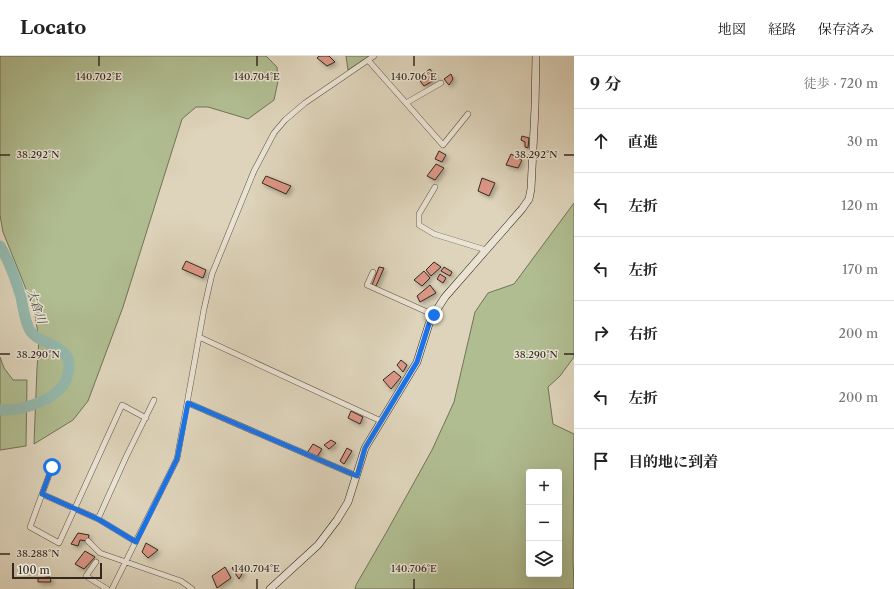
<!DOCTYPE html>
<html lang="ja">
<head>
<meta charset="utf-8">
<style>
  :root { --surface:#fff; --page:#f2f2f2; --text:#222; --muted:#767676; --line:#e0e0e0 }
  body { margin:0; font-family:"Libre Caslon Text","Noto Serif JP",serif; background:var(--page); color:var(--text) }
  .controls { position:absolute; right:12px; bottom:12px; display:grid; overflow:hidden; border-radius:4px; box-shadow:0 4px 16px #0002 }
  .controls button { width:36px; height:36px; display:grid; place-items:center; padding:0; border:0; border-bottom:1px solid var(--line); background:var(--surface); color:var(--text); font:20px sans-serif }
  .scale { position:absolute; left:12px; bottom:10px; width:90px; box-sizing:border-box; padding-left:4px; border:2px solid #33281f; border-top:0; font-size:11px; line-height:14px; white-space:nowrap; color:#33281f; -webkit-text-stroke:3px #eae3d3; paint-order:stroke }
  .stop { position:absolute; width:12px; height:12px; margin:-9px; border:3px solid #1a73e8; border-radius:50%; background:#fff }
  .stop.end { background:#1a73e8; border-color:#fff; box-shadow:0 1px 4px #0008 }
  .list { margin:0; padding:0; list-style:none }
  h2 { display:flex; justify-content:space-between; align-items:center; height:52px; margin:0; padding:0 16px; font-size:17px }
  h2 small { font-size:13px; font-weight:400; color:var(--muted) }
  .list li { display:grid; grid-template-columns:26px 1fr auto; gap:12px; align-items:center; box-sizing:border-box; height:64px; padding:0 16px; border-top:1px solid var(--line) }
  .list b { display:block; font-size:15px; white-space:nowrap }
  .list em { font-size:13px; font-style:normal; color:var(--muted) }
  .icon { flex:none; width:22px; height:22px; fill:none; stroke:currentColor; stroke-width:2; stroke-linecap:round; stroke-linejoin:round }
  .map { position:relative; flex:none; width:574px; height:533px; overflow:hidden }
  header { display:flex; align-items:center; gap:24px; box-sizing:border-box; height:56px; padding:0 20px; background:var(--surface); border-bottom:1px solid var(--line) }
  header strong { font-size:19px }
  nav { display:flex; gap:22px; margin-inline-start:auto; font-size:14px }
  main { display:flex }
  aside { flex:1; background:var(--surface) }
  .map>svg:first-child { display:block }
</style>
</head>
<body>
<header>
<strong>Locato</strong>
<nav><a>地図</a><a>経路</a><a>保存済み</a></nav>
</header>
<main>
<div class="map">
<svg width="574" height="533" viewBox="0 0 574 533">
  <defs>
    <filter id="shadow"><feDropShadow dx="2.5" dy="2.5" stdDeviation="2" flood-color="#0004"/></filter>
  </defs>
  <rect width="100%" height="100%" fill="#ded4bb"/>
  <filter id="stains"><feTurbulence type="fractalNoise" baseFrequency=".005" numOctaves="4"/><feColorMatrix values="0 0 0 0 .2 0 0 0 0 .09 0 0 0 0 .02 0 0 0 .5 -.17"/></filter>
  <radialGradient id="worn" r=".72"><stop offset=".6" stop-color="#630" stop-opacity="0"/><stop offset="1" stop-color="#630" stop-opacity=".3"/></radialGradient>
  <path fill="#b0bd91" stroke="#727258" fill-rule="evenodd" d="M0 0H266L277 11 278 25 274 44 248 63 208 51H196L182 63 123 251 88 345 73 364 34 388 37 312 39 284 34 253 3 176 0 159Z
    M346 0H369L348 14Z
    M574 147V301L560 320 548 331 553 368 574 378 573 503 574 533H355L356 529 386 477 432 394 454 346 475 256 488 237 514 228ZM529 416H559V518H529Z
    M0 301 4 312 13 324H27L26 390 0 394Z"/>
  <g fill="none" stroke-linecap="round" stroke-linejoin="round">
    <path stroke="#94b8ad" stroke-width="11" d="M0 190C9 205 16 224 21 241 23 251 25 268 31 276 40 288 61 287 68 303 70 307 69 313 68 318 63 343 23 355 0 354"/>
  </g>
  <path fill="#da9685" stroke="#33281f" filter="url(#shadow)" d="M319 0H329L335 6 327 10 317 2Z
    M430 13 436 23 424 30 418 22Z
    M451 18 453 23 449 29 444 23Z
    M522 80 529 82 528 92 525 91V86L521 84Z
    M439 95 446 99 442 106 435 103Z
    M511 98 522 104 518 112 506 109Z
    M436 108 444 112 435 124 427 120Z
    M266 120 291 130 286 138 262 127Z
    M482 122 495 127 489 140 478 135Z
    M186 205 206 214 203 222 182 213Z
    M434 206 441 211 431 220 426 214Z
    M379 211 384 212 376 230 372 229Z
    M444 211 452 216 450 220 441 215Z
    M424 215 430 222 422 230 414 224Z
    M440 218 446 222 443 227 437 223Z
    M430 229 436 237 420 246 417 240Z
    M401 304 407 309 403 316 397 309Z
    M394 315 401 321 391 333 383 324Z
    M351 355 363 361 360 368 348 362Z
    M331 384 336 387 329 393 324 389Z
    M313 388 322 393 317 401 307 397Z
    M347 392 352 395 344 408 340 405Z
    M78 477 89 479 88 485 80 484 78 490 71 488Z
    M146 487 158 494 148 502 142 496Z
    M85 495 95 501 84 513 75 508Z
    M236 508 243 516 239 523 232 512Z
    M225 511 231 522 217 532 212 520Z
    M50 521 51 526H38V522Z"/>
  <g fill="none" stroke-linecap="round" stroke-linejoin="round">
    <defs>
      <path id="street" d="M368 4 443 89 468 58
        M406 47 441 27
        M435 131 419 158V169L434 178 486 194
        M373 216 367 229 434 259
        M199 281 381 365
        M188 347 357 420
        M52 411 30 471 59 487 122 349 146 362
        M42 438 98 463 136 486
        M98 463 126 401 154 344
        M88 485 100 497 181 525 192 533
        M96 506 86 520 107 533
        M112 533 177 403 204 253 212 218 254 115 274 77 285 64 305 47 374 0"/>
      <path id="secondary" d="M270 533 318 489 337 464 348 446 365 392 417 306 429 268 432 261 445 241 522 153 529 143 531 133 535 52 536 0"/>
    </defs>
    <use href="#street" stroke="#5e5346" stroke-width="6"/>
    <use href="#secondary" stroke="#33281f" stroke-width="8"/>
    <use href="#street" stroke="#eae3d3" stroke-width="5"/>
    <use href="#secondary" stroke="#eae3d3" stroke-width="7"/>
  </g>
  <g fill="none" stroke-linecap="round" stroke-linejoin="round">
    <path stroke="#1a73e8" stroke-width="5" d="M52 411 42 438 98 463 136 486 177 403 188 347 357 420 365 392 417 306 429 268 434 259"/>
  </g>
  <path fill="none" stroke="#33281f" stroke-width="1.5" d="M99 0V10M257 0V10M414 0V10M0 99H10M564 99H574M0 298H10M564 298H574M0 498H10M257 523V533M414 523V533"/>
  <g text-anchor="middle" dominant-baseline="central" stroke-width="3" stroke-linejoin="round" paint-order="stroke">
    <g font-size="12" font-style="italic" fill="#4b4c42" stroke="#eae3d3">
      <text transform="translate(37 250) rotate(71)">大倉川</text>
    </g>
  </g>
  <g font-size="10" text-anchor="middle" fill="#33281f" stroke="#eae3d3" stroke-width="3" stroke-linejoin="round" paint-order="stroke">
    <text x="99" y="24">140.702°E</text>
    <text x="257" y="24">140.704°E</text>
    <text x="414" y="24">140.706°E</text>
    <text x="38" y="102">38.292°N</text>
    <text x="536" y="102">38.292°N</text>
    <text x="38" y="302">38.290°N</text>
    <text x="536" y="302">38.290°N</text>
    <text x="38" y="501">38.288°N</text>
    <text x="257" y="516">140.704°E</text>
    <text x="414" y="516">140.706°E</text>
  </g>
  <rect width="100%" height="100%" filter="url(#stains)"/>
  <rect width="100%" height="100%" fill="url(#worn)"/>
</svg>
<div class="controls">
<button>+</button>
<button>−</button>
<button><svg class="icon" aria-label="layers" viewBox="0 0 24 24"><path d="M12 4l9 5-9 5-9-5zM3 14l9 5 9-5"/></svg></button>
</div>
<div class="scale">100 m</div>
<div class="stop" style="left:52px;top:411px"></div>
<div class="stop end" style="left:434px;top:259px"></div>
</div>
<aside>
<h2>9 分<small>徒歩 · 720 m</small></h2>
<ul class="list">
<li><svg class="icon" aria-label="ahead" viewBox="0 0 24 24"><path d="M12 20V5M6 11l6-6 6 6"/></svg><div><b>直進</b></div><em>30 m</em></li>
<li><svg class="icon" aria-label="left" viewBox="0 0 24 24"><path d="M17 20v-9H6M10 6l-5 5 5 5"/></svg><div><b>左折</b></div><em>120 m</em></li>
<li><svg class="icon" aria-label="left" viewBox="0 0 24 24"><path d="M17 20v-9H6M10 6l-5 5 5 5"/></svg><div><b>左折</b></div><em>170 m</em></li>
<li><svg class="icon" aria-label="right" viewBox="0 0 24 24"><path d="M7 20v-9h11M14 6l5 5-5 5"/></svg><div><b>右折</b></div><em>200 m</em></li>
<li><svg class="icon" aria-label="left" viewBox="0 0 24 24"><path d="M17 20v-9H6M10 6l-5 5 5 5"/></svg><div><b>左折</b></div><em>200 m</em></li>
<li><svg class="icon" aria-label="arrive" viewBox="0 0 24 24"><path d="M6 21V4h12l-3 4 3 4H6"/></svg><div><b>目的地に到着</b></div></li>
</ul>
</aside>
</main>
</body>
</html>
